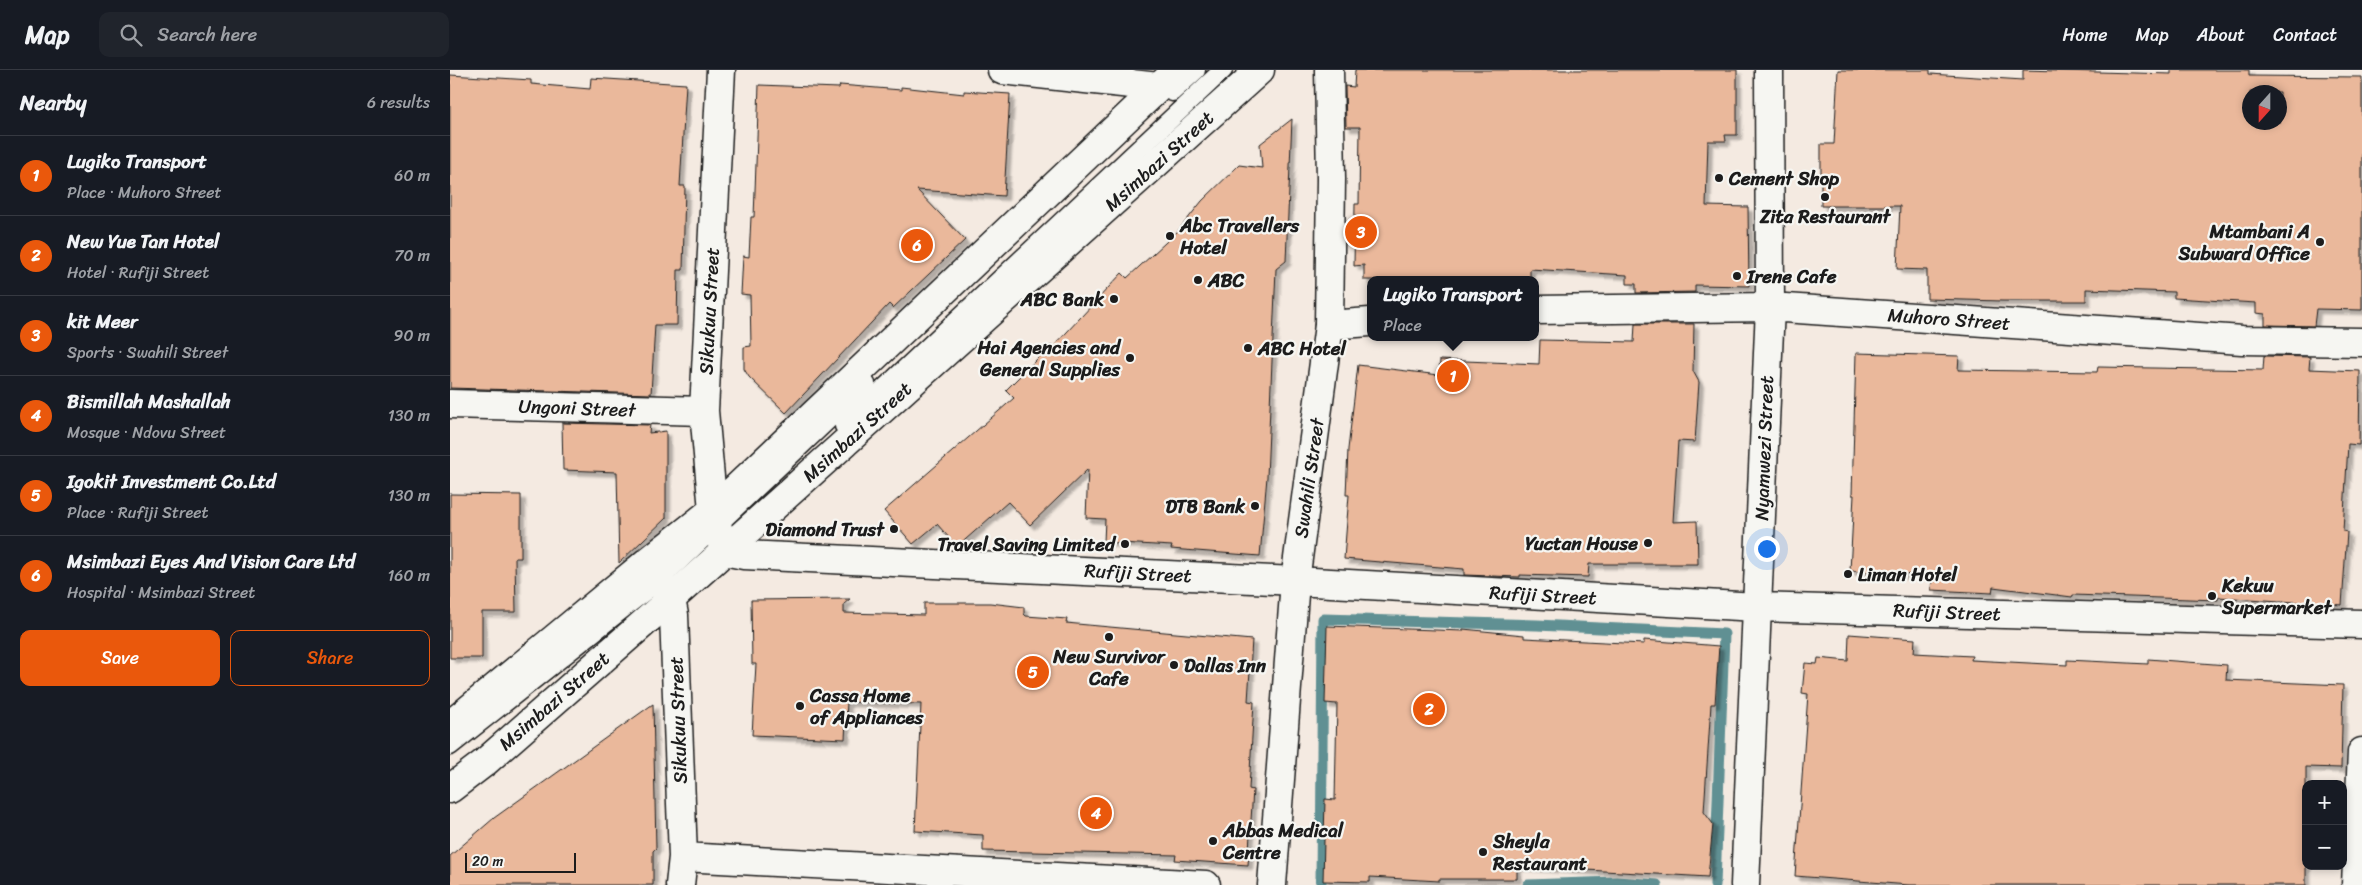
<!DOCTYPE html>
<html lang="en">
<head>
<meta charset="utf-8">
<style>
  :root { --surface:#171b24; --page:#20242c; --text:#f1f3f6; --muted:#9ea1a6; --line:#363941; --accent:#ea580c }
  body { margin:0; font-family:Sriracha,sans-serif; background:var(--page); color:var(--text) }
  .controls { position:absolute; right:15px; bottom:15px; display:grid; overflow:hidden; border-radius:10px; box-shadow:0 2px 8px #0003 }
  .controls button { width:45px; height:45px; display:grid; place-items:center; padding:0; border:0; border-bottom:1px solid var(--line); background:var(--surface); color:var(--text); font:25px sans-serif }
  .compass { position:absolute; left:1792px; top:15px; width:45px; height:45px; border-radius:50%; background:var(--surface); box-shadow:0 2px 8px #0003; rotate:201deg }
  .scale { position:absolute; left:15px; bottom:12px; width:111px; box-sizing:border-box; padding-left:5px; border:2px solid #1c1c1c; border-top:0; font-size:14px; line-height:18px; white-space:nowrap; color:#1c1c1c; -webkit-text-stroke:4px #f6f6f2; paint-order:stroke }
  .you { position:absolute; left:1316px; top:478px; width:18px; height:18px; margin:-12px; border:4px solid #fff; border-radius:50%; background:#1a73e8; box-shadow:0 0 0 8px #1a73e833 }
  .badge { display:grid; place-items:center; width:32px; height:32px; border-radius:50%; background:var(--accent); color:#fff; font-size:16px; font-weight:700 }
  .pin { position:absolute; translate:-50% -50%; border:2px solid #fff; box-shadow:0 1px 5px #0006 }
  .popup { position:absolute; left:917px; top:206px; width:172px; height:65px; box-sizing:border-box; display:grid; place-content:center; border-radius:10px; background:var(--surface); filter:drop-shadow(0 1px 4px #0005); font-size:16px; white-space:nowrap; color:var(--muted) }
  .popup b { font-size:19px; color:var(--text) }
  .popup::after { content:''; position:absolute; left:50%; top:100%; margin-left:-10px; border:10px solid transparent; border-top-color:var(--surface) }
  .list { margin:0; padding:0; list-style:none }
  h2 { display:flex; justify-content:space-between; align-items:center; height:65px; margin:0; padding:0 20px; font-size:21px }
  h2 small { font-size:16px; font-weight:400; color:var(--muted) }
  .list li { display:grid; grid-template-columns:32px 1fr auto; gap:15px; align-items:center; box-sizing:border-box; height:80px; padding:0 20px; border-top:1px solid var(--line) }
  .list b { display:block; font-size:19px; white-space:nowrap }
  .list p { margin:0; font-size:16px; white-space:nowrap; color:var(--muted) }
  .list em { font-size:16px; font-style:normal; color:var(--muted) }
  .actions { display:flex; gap:10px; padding:15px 20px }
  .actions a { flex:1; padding:11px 0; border:1px solid var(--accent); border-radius:10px; text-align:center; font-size:18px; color:var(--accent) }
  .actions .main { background:var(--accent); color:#fff }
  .icon { flex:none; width:28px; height:28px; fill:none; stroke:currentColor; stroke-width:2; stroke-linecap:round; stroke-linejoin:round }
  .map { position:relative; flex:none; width:1912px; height:815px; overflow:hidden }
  header { display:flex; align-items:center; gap:30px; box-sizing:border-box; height:70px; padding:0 25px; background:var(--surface); border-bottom:1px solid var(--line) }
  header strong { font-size:24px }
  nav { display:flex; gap:28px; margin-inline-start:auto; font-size:18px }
  .search { width:350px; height:45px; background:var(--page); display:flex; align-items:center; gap:12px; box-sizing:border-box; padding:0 18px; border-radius:10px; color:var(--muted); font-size:19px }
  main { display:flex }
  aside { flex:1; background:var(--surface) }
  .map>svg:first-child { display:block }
</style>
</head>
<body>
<header>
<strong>Map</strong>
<div class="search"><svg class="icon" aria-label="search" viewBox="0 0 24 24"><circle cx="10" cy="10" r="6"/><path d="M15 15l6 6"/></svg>Search here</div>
<nav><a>Home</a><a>Map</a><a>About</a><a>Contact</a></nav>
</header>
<main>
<aside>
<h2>Nearby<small>6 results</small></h2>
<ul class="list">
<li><span class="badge">1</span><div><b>Lugiko Transport</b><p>Place · Muhoro Street</p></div><em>60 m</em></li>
<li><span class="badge">2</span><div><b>New Yue Tan Hotel</b><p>Hotel · Rufiji Street</p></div><em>70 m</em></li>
<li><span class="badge">3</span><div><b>kit Meer</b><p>Sports · Swahili Street</p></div><em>90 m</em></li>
<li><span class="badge">4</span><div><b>Bismillah Mashallah</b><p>Mosque · Ndovu Street</p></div><em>130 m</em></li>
<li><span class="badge">5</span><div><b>Igokit Investment Co.Ltd</b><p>Place · Rufiji Street</p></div><em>130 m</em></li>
<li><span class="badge">6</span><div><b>Msimbazi Eyes And Vision Care Ltd</b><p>Hospital · Msimbazi Street</p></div><em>160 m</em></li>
</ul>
<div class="actions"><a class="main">Save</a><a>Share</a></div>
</aside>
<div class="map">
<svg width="1912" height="815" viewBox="0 0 1912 815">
  <defs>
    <filter id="shadow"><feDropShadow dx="4.5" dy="4.5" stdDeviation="1" flood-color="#0004"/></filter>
  </defs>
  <rect width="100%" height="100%" fill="#f4eae1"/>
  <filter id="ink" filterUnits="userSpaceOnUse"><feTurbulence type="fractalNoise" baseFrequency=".02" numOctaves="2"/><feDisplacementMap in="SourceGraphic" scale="10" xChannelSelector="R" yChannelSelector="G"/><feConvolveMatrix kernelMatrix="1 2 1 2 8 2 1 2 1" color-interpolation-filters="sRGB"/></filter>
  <g filter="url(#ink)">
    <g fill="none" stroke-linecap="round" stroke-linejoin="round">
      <path stroke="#609093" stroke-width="11" d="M871 815 873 549 1087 555 1274 564 1265 815
        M1078 815 1166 812 1207 815"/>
    </g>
    <path fill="#eab89b" stroke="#1c1c1c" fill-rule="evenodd" filter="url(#shadow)" d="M905 0H1287V65H1275L1276 71H1258L1256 136 1298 137 1299 216 1245 215V222L1186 223V214H1177V205L1080 199V210H914V195L904 196 905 134H909L910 57H896L895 16 904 17Z
      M1388 0H1480V4L1573 10V0L1721 4V0H1799V6L1912 7V240L1866 239 1864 256 1815 255V244L1806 243V233L1724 228V222L1636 219V231H1552L1477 229V200L1447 199 1450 136H1371V74H1384ZM1800 22H1830V52H1800Z
      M0 5 81 10V14L140 19 141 8 236 14 230 116H235L233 200H228L227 255H205L201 324 0 318Z
      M309 15 389 18 390 15 451 20V17L514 24V21L560 24 554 126 467 120 515 170 443 238 439 234 336 343 299 307 294 299V277L301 276 300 225 291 224 293 186 299 187 301 147H304Z
      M842 49 836 191 826 199 817 407 810 486 721 479 722 476 654 472 655 449 636 448 638 399 580 455 558 432 507 477 487 454 463 474 434 441 564 328 556 320 601 275 603 277 672 203 677 208 728 161 752 131 789 95 812 98 810 74Z
      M1185 254H1244L1243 301 1249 312 1245 372 1228 371 1223 452 1247 451 1248 494H1139L1138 507 1070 505V507L1014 505V499L894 489 899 425H896L898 379 908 295 989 305 990 290 1089 294 1090 270 1184 272Z
      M1406 283 1509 286 1508 300 1647 302 1648 297 1813 300 1814 286 1860 287 1859 299 1910 301 1909 375 1898 374 1893 461 1897 462 1892 535 1768 527V530L1623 525 1622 527 1543 517 1542 523 1481 520 1482 506 1400 501 1404 425H1402Z
      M112 353 200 355 199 363 216 361V448L169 493 167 402 113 400Z
      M0 424 71 425V488H65L66 542H32V588H0Z
      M400 529 394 534V543L474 545V533H540L574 537V544L576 546 617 549 616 553 802 570 798 631 804 632 799 719 803 720 798 795 725 790 726 785 533 781V765L465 761 471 634 397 632 395 669 302 665 306 594H302L301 530Z
      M877 556 1013 561V559L1074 565V568L1194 574V570L1269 576 1265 634H1261L1254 742 1263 754 1258 807 1067 796V809H989V811L920 807V812L873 811 875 729 885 730 887 634 875 633Z
      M1399 564 1465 569 1464 583 1522 586 1521 590 1617 595V590L1698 594V589L1777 595 1776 610 1893 615 1891 698 1856 697V815H1459L1345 806 1358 624 1352 623 1355 593 1367 594 1368 588 1398 591Z
      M203 634 206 778 203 781V815H0V786L44 748Z"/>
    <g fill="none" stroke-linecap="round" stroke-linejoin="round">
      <defs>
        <path id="service" d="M722 22 746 0
          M394 356 773 0
          M0 676 208 511 416 314"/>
        <path id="minor" d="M271 0 254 341 263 440 274 481 294 485 845 511 1307 537 1912 554
          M552 0 709 17
          M1086 240 1320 237 1792 270 1912 272
          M879 255 920 252
          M0 334 254 341
          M196 493 221 529 224 545 233 787 230 815
          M233 787 756 815
          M1295 815 1320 237 1319 0
          M1906 815 1912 682"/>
        <path id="tertiary" d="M0 655 196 493 263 440 727 0
          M0 719 34 693 221 529 810 0
          M822 815 845 511 879 255 881 109 879 0"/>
      </defs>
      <use href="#service" stroke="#1c1c1c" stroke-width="21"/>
      <use href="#minor" stroke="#1c1c1c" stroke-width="31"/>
      <use href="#tertiary" stroke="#1c1c1c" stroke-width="31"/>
      <use href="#service" stroke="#f6f6f2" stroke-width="18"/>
      <use href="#minor" stroke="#f6f6f2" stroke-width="28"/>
      <use href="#tertiary" stroke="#f6f6f2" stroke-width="28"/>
    </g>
  </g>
  <g fill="#1c1c1c" stroke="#f6f6f2" stroke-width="2">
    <circle cx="1269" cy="108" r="5"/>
    <circle cx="1375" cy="127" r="5"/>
    <circle cx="720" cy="166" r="5"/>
    <circle cx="1870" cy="172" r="5"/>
    <circle cx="1287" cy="206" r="5"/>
    <circle cx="748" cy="210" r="5"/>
    <circle cx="664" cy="229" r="5"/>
    <circle cx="798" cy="278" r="5"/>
    <circle cx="680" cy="288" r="5"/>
    <circle cx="805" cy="436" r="5"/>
    <circle cx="444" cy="459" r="5"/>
    <circle cx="1198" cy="473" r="5"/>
    <circle cx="675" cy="474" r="5"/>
    <circle cx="1398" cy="504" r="5"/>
    <circle cx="1762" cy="526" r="5"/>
    <circle cx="659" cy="567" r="5"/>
    <circle cx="724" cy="595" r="5"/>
    <circle cx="350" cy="636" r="5"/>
    <circle cx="763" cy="771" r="5"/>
    <circle cx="1033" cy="782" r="5"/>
  </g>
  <g text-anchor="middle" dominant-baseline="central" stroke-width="4.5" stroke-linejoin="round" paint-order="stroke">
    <g font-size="19" fill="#1c1c1c" stroke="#f6f6f2">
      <text transform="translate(709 91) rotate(-42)">Msimbazi Street</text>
      <text transform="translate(259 241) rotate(-87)">Sikukuu Street</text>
      <text transform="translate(1499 249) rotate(4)">Muhoro Street</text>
      <text transform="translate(127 338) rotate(2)">Ungoni Street</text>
      <text transform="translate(407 362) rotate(-42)">Msimbazi Street</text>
      <text transform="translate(1314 378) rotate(-88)">Nyamwezi Street</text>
      <text transform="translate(859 408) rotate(-82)">Swahili Street</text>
      <text transform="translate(688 503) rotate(3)">Rufiji Street</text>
      <text transform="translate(1093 525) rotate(3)">Rufiji Street</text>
      <text transform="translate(1497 542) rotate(2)">Rufiji Street</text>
      <text transform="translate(104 631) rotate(-41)">Msimbazi Street</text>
      <text transform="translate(228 650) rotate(-92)">Sikukuu Street</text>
    </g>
    <g font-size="19" font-weight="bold" fill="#1c1c1c" stroke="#f6f6f2" text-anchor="start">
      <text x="1279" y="108">Cement Shop</text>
      <text x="1375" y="146" text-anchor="middle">Zita Restaurant</text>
      <text x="730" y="155">Abc Travellers<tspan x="730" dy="22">Hotel</tspan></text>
      <text x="1860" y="161" text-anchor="end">Mtambani A<tspan x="1860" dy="22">Subward Office</tspan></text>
      <text x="1297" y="206">Irene Cafe</text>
      <text x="758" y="210">ABC</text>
      <text x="654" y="229" text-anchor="end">ABC Bank</text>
      <text x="670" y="277" text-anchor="end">Hai Agencies and<tspan x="670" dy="22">General Supplies</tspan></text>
      <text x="808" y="278">ABC Hotel</text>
      <text x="795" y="436" text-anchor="end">DTB Bank</text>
      <text x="434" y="459" text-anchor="end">Diamond Trust</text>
      <text x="1188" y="473" text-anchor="end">Yuctan House</text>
      <text x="665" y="474" text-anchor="end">Travel Saving Limited</text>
      <text x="1408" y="504">Liman Hotel</text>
      <text x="1772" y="515">Kekuu<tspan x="1772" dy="22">Supermarket</tspan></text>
      <text x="659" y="586" text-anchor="middle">New Survivor<tspan x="659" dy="22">Cafe</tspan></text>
      <text x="734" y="595">Dallas Inn</text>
      <text x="360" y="625">Cassa Home<tspan x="360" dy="22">of Appliances</tspan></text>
      <text x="773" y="760">Abbas Medical<tspan x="773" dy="22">Centre</tspan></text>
      <text x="1043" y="771">Sheyla<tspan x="1043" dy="22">Restaurant</tspan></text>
    </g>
  </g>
</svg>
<div class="controls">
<button>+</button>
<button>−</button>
</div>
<svg class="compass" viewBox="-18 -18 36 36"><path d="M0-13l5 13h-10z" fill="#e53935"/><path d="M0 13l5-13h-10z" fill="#9ea1a6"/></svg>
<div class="scale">20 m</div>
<div class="you"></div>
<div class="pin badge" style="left:1003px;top:306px">1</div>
<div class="popup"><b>Lugiko Transport</b>Place</div>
<div class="pin badge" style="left:979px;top:639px">2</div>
<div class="pin badge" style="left:911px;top:162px">3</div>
<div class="pin badge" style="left:646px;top:743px">4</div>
<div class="pin badge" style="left:583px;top:602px">5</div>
<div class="pin badge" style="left:467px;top:175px">6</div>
</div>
</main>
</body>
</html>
